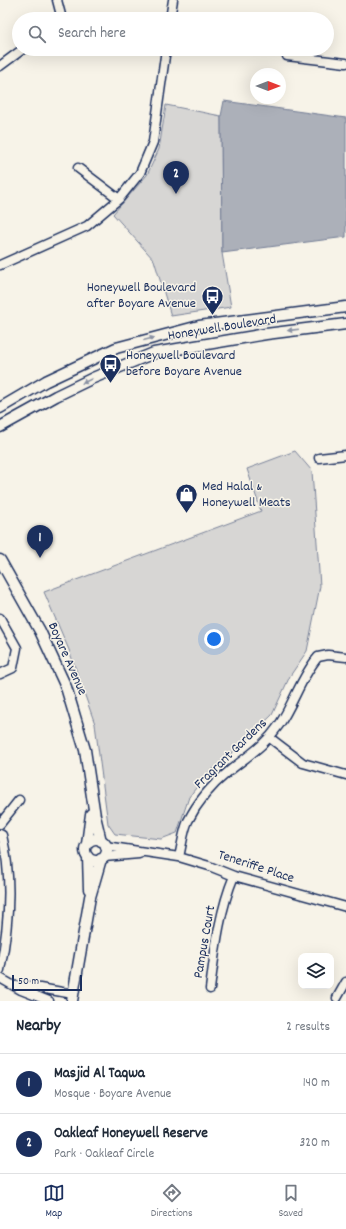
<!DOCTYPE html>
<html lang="en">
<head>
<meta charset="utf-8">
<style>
  :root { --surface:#fff; --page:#f6f6f7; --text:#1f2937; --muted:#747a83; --line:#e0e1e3; --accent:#1b2f5e }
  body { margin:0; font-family:Dekko,sans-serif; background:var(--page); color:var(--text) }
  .controls { position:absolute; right:12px; bottom:12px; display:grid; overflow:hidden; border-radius:8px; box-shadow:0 4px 16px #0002 }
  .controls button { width:36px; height:36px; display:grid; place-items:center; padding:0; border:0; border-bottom:1px solid var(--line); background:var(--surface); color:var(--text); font:20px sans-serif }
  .compass { position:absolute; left:250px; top:68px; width:36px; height:36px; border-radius:50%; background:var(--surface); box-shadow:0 4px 16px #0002; rotate:90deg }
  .scale { position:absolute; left:12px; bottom:10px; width:70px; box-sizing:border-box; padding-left:4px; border:2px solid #1b2f5e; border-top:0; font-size:11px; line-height:14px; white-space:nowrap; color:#1b2f5e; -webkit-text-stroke:3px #f7f3e8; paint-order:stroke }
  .you { position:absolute; left:214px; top:639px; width:14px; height:14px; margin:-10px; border:3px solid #fff; border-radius:50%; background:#1a73e8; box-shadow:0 0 0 6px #1a73e833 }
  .badge { display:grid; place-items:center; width:26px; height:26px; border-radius:50%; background:var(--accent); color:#fff; font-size:13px; font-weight:700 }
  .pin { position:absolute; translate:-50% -33px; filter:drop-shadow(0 1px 2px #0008) }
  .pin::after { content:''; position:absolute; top:21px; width:14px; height:12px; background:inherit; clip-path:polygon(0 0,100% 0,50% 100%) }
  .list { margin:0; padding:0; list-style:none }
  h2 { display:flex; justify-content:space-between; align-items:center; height:52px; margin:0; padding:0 16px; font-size:17px }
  h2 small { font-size:13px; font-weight:400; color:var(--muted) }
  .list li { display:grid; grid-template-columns:26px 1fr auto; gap:12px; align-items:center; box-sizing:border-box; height:60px; padding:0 16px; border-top:1px solid var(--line) }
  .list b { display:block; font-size:15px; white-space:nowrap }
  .list p { margin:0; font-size:13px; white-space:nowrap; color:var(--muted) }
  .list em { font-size:13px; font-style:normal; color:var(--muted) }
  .icon { flex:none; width:22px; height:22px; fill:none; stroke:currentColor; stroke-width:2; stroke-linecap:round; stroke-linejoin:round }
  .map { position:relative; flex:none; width:346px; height:1001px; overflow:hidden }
  .search { position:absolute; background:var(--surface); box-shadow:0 4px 16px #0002; left:12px; right:12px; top:12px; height:44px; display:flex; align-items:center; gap:10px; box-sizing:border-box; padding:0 14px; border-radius:22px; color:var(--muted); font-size:15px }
  .sheet { height:172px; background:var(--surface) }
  nav { display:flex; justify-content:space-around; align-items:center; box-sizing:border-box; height:56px; border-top:1px solid var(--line); background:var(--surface); font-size:11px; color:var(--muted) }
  nav a { display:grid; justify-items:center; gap:2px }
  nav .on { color:var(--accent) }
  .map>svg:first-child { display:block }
</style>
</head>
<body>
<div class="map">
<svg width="346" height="1001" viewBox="0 0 346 1001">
  <rect width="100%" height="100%" fill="#f7f3e8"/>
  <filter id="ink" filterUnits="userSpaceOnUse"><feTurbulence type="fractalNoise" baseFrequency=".025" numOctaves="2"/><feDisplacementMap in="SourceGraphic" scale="8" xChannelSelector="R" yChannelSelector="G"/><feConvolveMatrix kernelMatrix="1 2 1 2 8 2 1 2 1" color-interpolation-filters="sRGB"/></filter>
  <g filter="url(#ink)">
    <path fill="#d7d6d4" stroke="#798299" d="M166 105 221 116 222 253 231 307 171 316 154 260 113 214 147 175 159 149Z
      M295 451 312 471 320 586 307 651 290 676 272 715 240 746 206 775 189 797 177 833 161 839 115 834 108 824 95 724 69 650 44 592 261 511 247 469Z"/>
    <path fill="#acb0b9" stroke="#727c95" d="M224 101 346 118V237L222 253 221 116Z"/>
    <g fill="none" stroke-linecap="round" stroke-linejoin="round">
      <defs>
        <path id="minor" d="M57 0 62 19
          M170 19 173 0
          M287 56 346 63
          M0 66 23 49
          M78 168 119 199
          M0 265 87 226 119 199 140 173 153 142 166 49
          M319 458 346 455
          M0 618 17 648 13 668 0 674
          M270 738 303 763 346 775
          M0 824 19 800
          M0 834 2 835C13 880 9 926 0 970
          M105 846 179 857 209 866 234 876 346 907
          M104 857 139 854
          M179 857C182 845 183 832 188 821 197 803 212 785 228 772 247 756 264 747 279 725 294 703 301 677 318 657L328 655 346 657
          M0 978 21 990 49 1001
          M15 986 23 985 73 994
          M210 989C215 951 219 912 234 876
          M337 998 346 982"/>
        <path id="tertiary" d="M0 408 46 381 116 348 199 326 346 307
          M0 427 56 396 93 378 154 353 266 334 346 324
          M0 560 40 631 66 687 85 750 95 816 101 841
          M85 850a11 11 0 1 1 22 0a11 11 0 1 1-22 0Z
          M87 844 91 814
          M88 857 89 889
          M72 1001 90 897 101 859"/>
      </defs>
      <use href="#minor" stroke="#1b2f5e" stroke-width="11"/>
      <use href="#tertiary" stroke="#1b2f5e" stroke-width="13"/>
      <use href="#minor" stroke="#f7f3e8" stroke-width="8"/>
      <use href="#tertiary" stroke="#f7f3e8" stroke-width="10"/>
    </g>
    <defs><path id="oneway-solid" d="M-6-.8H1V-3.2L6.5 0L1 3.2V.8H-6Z"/></defs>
    <g fill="#8991a3">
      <use href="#oneway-solid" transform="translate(293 330) rotate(173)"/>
      <use href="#oneway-solid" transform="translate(149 339) rotate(-15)"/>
      <use href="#oneway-solid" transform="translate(87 381) rotate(154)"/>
    </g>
  </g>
  <defs>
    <symbol id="bus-pin" viewBox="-11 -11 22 30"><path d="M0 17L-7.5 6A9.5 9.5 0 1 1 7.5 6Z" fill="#1b2f5e" stroke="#f7f3e8"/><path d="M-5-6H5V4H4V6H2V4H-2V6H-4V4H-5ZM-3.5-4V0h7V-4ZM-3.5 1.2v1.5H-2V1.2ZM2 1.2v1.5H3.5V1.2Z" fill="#fff"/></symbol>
    <symbol id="shop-pin" viewBox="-11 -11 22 30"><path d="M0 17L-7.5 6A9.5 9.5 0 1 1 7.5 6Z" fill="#1b2f5e" stroke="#f7f3e8"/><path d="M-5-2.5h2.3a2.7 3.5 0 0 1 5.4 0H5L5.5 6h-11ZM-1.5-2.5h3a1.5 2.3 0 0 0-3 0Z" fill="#fff"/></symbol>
  </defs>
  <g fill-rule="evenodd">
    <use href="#bus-pin" x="200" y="284" width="25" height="34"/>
    <use href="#bus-pin" x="98" y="352" width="25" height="34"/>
    <use href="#shop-pin" x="174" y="482" width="25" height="34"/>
  </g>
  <g text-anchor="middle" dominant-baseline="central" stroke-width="3" stroke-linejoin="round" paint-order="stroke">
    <g font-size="14" fill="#1b2f5e" stroke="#f7f3e8" text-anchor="start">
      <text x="196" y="288" text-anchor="end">Honeywell Boulevard<tspan x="196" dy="16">after Boyare Avenue</tspan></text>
      <text x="126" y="356">Honeywell Boulevard<tspan x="126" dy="16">before Boyare Avenue</tspan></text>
      <text x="202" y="487">Med Halal &amp;<tspan x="202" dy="16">Honeywell Meats</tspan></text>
    </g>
    <g font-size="14" fill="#1b2f5e" stroke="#f7f3e8">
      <text transform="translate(222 328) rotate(-9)">Honeywell Boulevard</text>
      <text transform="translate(67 659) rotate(66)">Boyare Avenue</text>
      <text transform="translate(231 754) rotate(-44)">Fragrant Gardens</text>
      <text transform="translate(256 867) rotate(18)">Teneriffe Place</text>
      <text transform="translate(205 942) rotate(-80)">Pampus Court</text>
    </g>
  </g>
</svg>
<div class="controls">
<button><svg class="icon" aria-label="layers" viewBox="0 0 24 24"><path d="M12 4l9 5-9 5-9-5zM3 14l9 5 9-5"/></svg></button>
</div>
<svg class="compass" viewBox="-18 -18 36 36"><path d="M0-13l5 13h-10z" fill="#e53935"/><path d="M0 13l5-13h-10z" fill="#747a83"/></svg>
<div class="scale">50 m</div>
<div class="you"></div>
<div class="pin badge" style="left:40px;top:558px">1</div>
<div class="pin badge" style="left:176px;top:194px">2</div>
<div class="search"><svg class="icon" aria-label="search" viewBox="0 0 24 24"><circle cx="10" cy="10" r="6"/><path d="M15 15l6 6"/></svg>Search here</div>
</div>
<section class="sheet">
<h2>Nearby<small>2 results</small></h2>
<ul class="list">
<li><span class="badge">1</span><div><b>Masjid Al Taqwa</b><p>Mosque · Boyare Avenue</p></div><em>140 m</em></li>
<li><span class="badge">2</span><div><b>Oakleaf Honeywell Reserve</b><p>Park · Oakleaf Circle</p></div><em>320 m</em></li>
</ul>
</section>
<nav>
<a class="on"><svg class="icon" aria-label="map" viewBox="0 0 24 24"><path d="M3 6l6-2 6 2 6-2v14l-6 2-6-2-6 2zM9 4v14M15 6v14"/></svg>Map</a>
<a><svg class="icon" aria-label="directions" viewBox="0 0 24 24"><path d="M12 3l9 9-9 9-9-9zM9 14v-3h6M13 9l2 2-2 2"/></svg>Directions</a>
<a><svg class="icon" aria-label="saved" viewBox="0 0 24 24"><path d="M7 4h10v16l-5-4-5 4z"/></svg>Saved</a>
</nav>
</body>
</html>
